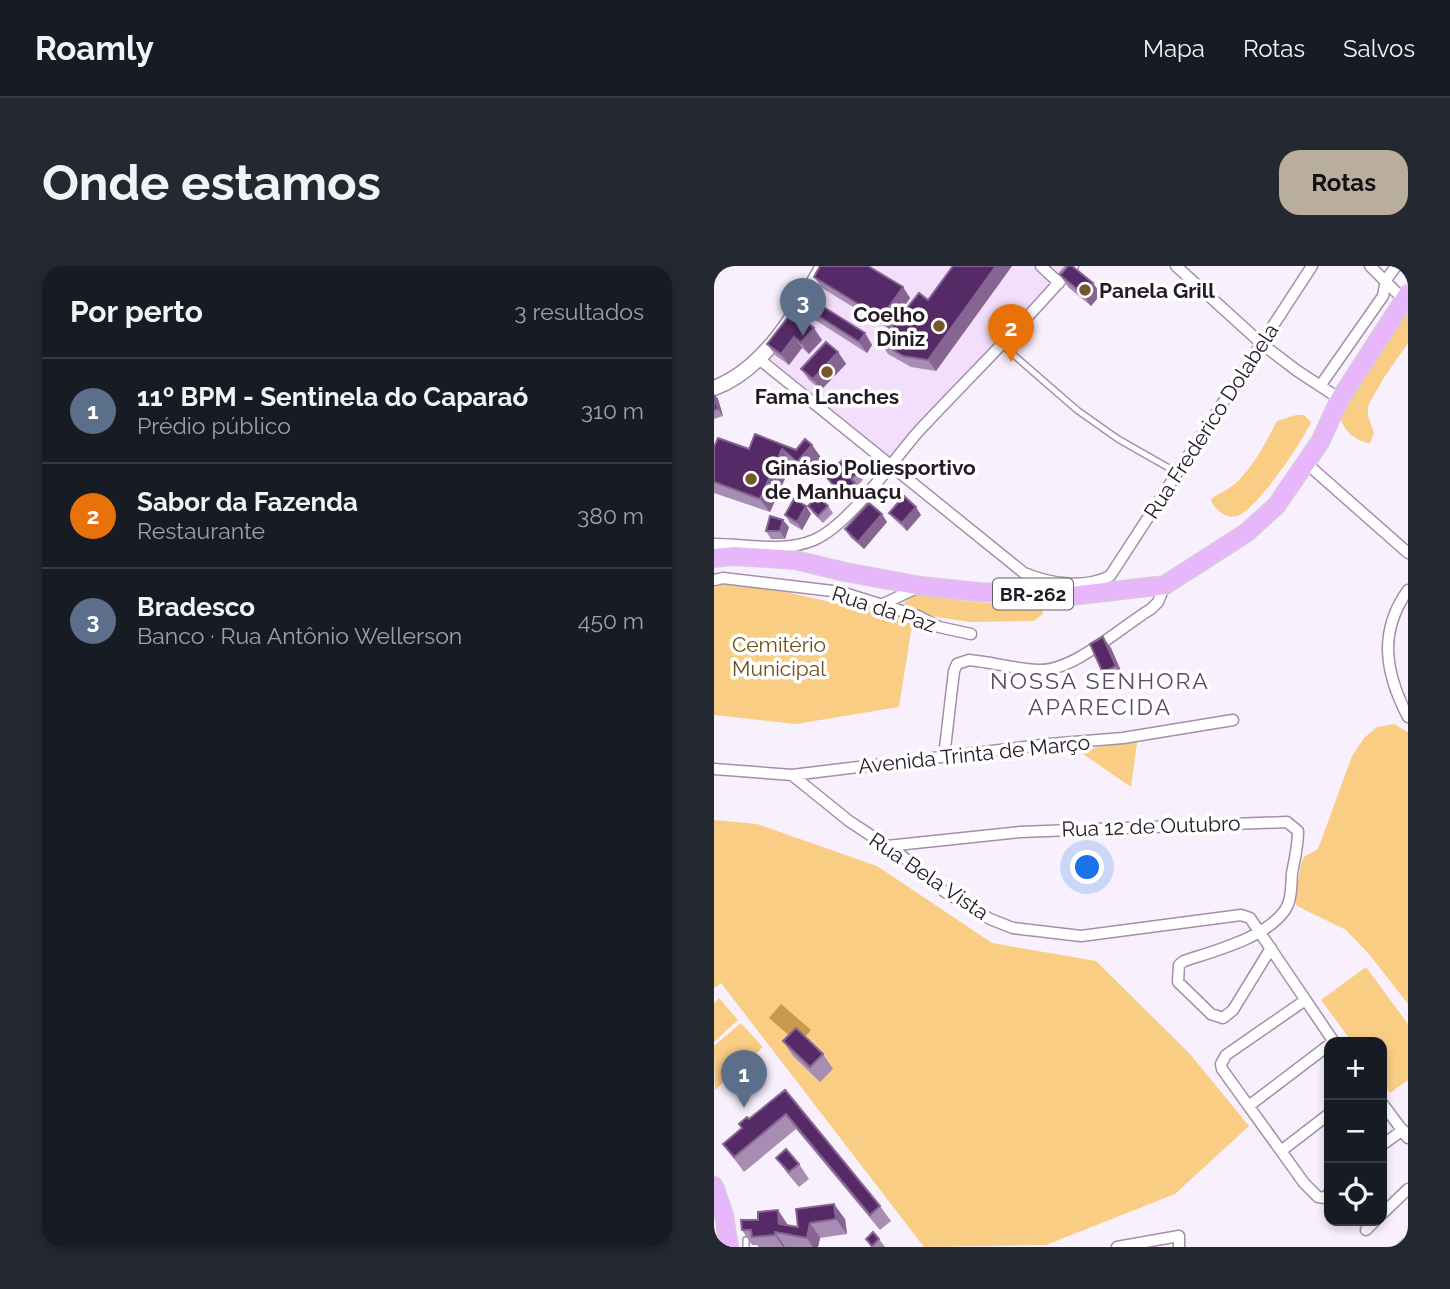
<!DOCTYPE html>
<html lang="pt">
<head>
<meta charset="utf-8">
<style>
  :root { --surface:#171b24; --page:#242831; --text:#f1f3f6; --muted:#9ea1a6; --line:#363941; --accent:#b9ad9b }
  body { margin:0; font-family:Raleway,sans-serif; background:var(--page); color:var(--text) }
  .controls { position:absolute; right:21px; bottom:21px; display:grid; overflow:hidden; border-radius:14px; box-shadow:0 4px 10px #0003 }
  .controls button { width:63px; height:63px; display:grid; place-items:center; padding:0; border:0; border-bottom:2px solid var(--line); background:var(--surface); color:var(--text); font:35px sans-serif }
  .you { position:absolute; left:374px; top:602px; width:24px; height:24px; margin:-18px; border:5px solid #fff; border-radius:50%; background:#1a73e8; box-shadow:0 0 0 10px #1a73e833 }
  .badge { display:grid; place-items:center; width:46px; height:46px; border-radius:50%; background:var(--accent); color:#fff; font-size:23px; font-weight:700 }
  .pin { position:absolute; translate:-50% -58px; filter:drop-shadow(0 2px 4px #0008) }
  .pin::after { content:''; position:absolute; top:37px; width:24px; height:21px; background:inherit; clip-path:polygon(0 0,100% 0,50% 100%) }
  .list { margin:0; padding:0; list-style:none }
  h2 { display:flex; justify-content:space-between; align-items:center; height:91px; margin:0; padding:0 28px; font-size:30px }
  h2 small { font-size:23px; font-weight:400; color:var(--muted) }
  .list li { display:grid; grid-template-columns:46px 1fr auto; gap:21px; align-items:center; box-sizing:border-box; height:105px; padding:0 28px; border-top:2px solid var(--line) }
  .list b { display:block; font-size:26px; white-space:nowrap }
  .list p { margin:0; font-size:23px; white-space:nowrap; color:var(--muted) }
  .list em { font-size:23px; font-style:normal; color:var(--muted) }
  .icon { flex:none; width:38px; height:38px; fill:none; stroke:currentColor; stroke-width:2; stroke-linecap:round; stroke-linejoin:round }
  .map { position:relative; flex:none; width:694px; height:981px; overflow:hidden; border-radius:21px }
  header { display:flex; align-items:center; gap:42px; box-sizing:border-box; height:98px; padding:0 35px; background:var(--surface); border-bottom:2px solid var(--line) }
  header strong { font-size:33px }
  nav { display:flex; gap:38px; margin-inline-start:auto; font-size:24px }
  .intro { display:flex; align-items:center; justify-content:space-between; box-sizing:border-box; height:168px; padding:0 42px }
  h1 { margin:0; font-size:49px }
  .button { padding:18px 32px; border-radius:21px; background:var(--accent); color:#111; font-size:24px; font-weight:700 }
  main { display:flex; gap:42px; padding:0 42px }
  aside { flex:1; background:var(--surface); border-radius:21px; box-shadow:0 4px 10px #0003 }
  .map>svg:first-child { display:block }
</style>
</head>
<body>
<header>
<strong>Roamly</strong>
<nav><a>Mapa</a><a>Rotas</a><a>Salvos</a></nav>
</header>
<div class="intro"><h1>Onde estamos</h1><a class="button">Rotas</a></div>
<main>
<aside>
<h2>Por perto<small>3 resultados</small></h2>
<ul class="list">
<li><span class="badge" style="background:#5c6f8a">1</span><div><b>11º BPM - Sentinela do Caparaó</b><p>Prédio público</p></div><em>310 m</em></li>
<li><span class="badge" style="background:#e8710a">2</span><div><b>Sabor da Fazenda</b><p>Restaurante</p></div><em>380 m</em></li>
<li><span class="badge" style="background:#5c6f8a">3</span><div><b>Bradesco</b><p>Banco · Rua Antônio Wellerson</p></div><em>450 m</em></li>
</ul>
</aside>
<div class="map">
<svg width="694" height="981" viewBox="0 0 694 981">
  <rect width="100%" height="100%" fill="#f9f0fd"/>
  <path fill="#f3defc" d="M109 0H359L175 200 45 93Z"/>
  <path fill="#facd84" d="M688 46H694V77L669 113 654 140V150L660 167 656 177C642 176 627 163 626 148Z
    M582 149H590L597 156C589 175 542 245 523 250 512 253 502 244 497 235L498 232C506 227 515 223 522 217 540 200 552 176 563 155Z
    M14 317 43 320 140 341 163 342 199 353 185 441 82 458 0 449V320Z
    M202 326 251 335 328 341 329 348 320 355 256 356 217 350 191 342 190 337Z
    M680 458 694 466V738L655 688 632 664 583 640 580 634 588 595 590 591 604 583 638 490 650 472 663 461Z
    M424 470 417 521 366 486Z
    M0 554 43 558 163 600 278 677 382 695 476 788 535 860 461 928 332 979 210 981 7 717 0 722Z
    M652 701 694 758V814L676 827 668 816V776H638L607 734Z
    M5 732 24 754 0 776V737Z
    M27 757 49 781 1 824 0 780Z"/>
  <path fill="#c7994d" d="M67 738 97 764 85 778 55 752Z"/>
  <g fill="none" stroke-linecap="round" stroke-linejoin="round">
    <defs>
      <path id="service" d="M287 78 363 144 404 173 462 206
        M32 974V981"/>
      <path id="minor" d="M327 0 345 17
        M462 0 548 78 582 104 626 133
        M656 0 694 38
        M45 93 310 307C337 318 369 323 396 310L598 0
        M606 120 669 30 672 14 682 0
        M592 197 694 287
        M0 278C32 278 69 287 100 274 135 259 177 197 203 167 255 111 310 58 359 0
        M0 314 9 312 127 326 204 350 225 361 257 368
        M694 324C664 366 671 407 694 451
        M167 339 205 321
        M230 491 240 405 243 398 255 394C278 396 301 403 324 404 359 406 407 361 437 343L444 336 451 319
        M0 503 78 509 335 478 409 472 519 454
        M78 509 135 555 188 590 231 626 276 653 299 662 367 670 527 649 536 652 620 776
        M173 580 306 566 573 556 584 565C584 580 581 592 578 607 577 619 578 634 571 644 552 672 500 685 470 695L465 699 464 716 497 748 509 752 519 744 557 682
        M590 735 512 789 507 798 508 803 590 917 604 931 611 932 615 927
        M668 837 694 872
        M536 839 615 779
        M668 879 689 864
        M567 885 615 848
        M668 948 694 923
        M652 964 661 955
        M403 981 465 970V981
        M689 981 694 977"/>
      <path id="tertiary" d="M0 122C51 103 83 46 109 0"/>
      <path id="trunk" d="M0 292 20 290 81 294 131 306 207 320 264 326 357 330 451 319 532 267 562 240 606 176 626 133 694 28
        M0 920 10 949 15 981"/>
    </defs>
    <use href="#service" stroke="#a38fac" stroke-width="8"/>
    <use href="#minor" stroke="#a38fac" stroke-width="13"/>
    <use href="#tertiary" stroke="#a38fac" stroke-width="17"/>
    <use href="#trunk" stroke="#d3d1d3" stroke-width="20"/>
    <use href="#service" stroke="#fff" stroke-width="5"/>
    <use href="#minor" stroke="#fff" stroke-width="10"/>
    <use href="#tertiary" stroke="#fff" stroke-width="14"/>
    <use href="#trunk" stroke="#e7b6fb" stroke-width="18"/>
  </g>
  <path fill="#a78db2" d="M239 0H298L222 105 197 101 174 88 166 76 214 34Z
    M346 9 387 28 377 40 354 21Z
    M100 11 189 21 196 32 175 63 108 22Z
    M84 37 151 67 158 79 153 87 92 48Z
    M79 45 108 74 95 88 88 82 75 99 61 89 53 78Z
    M124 86 132 98 107 124 95 114 87 103Z
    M0 128 4 133 9 150 0 153Z
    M98 179 108 193 93 210 78 197 56 246 0 227V181L82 184Z
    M144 207 149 214 143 220 146 224 133 236 111 209Z
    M92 240 97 248 88 264 76 257 71 249Z
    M94 240H114L119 247 109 257 99 247Z
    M175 247 207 249 193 265 181 254Z
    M173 256 150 283 136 271 131 263Z
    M75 261 71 273H57L52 265Z
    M397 382 410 412 397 418 389 407Z
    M69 775 109 788 119 803 106 816 79 790Z
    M71 824 166 940 177 955 166 964 82 863 30 906 9 878 28 862 35 853Z
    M62 892 85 898 95 913 85 921 73 907Z
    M82 943 131 953 133 968 106 972 104 981H45L43 979H38L28 964 44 954 84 961Z
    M152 973H165L171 981H157Z"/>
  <path fill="#866593" d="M282 0H298L222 105 214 94Z
    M379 17 387 28 377 40 369 28Z
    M189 21 196 32 175 63 167 52Z
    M100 62 108 74 95 88 87 77Z
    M151 67 158 79 153 87 145 76Z
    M80 71 88 82 75 99 67 88Z
    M124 86 132 98 107 124 99 113Z
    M0 128 4 133 9 150 4 143Z
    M98 179 108 193 93 210 83 196Z
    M68 183 78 197 56 246 46 233Z
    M92 240 97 248 88 264 83 256Z
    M202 241 207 249 193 265 188 257Z
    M168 248 173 256 150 283 144 276Z
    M69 254 75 261 71 273 66 265Z
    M389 371 397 382 410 412 402 400Z
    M120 938 131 953 133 968 122 953Z
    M64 944 74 959 65 958Z
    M96 957 106 972 104 981H99L93 972Z
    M61 966 71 981H69L61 969Z"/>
  <path fill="#552a66" stroke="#866593" stroke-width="2" d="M106 0H154L189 21 167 52 100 11Z
    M239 0H282L214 94 189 90 166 76 205 27 214 34Z
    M354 0H358L379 17 369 28 346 9Z
    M89 28 151 67 145 76 84 37Z
    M79 45 100 62 87 77 80 71 67 88 53 78Z
    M112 76 124 86 99 113 87 103Z
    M0 130 4 143 0 144Z
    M41 168 82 184 91 173 98 179 83 196 68 183 46 233 0 216V181L4 172 35 183Z
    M131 192 144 207 137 213 141 217 127 229 111 209Z
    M104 230 114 240 104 250 94 240Z
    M190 230 202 241 188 257 175 247Z
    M80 233 92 240 83 256 71 249Z
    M155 237 168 248 144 276 131 263Z
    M56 250 69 254 66 265H52Z
    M389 371 402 400 389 407 376 378Z
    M82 762 109 788 96 801 69 775Z
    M71 824 166 940 156 949 72 848 20 891 9 878 28 862 25 858 33 851 35 853Z
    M72 883 85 898 75 906 62 892Z
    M120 938 122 953 96 957 93 972 61 966V969L38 971 37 964H28L27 954H44V946L64 944 65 958 84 961 82 943Z
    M159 966 165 973 158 980 152 973Z"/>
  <g fill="#74582b" stroke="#fff" stroke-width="2.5">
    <circle cx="371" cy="24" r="7"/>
    <circle cx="225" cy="60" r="7"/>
    <circle cx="113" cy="106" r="7"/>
    <circle cx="37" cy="213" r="7"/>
  </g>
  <g text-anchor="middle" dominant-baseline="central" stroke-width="7" stroke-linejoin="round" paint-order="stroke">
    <rect fill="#fff" stroke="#645f66" stroke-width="2" x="279" y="312.5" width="80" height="31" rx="5"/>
    <g font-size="19" font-weight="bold" fill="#221a25">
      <text x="319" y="328">BR-262</text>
    </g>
    <g font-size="21" font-weight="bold" fill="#221a25" stroke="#fff" text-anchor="start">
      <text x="385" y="24">Panela Grill</text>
      <text x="211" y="48" text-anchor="end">Coelho<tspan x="211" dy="24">Diniz</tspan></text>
      <text x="113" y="130" text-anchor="middle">Fama Lanches</text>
      <text x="51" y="201">Ginásio Poliesportivo<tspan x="51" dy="24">de Manhuaçu</tspan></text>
    </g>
    <g font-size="21" fill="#221a25" stroke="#fff">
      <text transform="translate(497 155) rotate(-57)">Rua Frederico Dolabela</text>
      <text transform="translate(170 343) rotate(18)">Rua da Paz</text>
      <text transform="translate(260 488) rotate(-6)">Avenida Trinta de Março</text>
      <text transform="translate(437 560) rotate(-2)">Rua 12 de Outubro</text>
      <text transform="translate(215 610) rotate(34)">Rua Bela Vista</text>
    </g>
    <g font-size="21" fill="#6f4f15" stroke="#fff">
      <text x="65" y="378">Cemitério<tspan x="65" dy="24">Municipal</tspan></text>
    </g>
    <g font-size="23" letter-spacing="2" fill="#5c4a64" stroke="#fff">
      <text x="386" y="414">NOSSA SENHORA<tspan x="386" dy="26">APARECIDA</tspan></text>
    </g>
  </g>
</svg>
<div class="controls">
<button>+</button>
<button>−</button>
<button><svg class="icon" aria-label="locate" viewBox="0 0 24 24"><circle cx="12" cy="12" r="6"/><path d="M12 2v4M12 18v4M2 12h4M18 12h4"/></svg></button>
</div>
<div class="you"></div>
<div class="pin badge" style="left:30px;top:842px;background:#5c6f8a">1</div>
<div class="pin badge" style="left:297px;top:96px;background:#e8710a">2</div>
<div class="pin badge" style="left:89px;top:70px;background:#5c6f8a">3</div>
</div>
</main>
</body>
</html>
